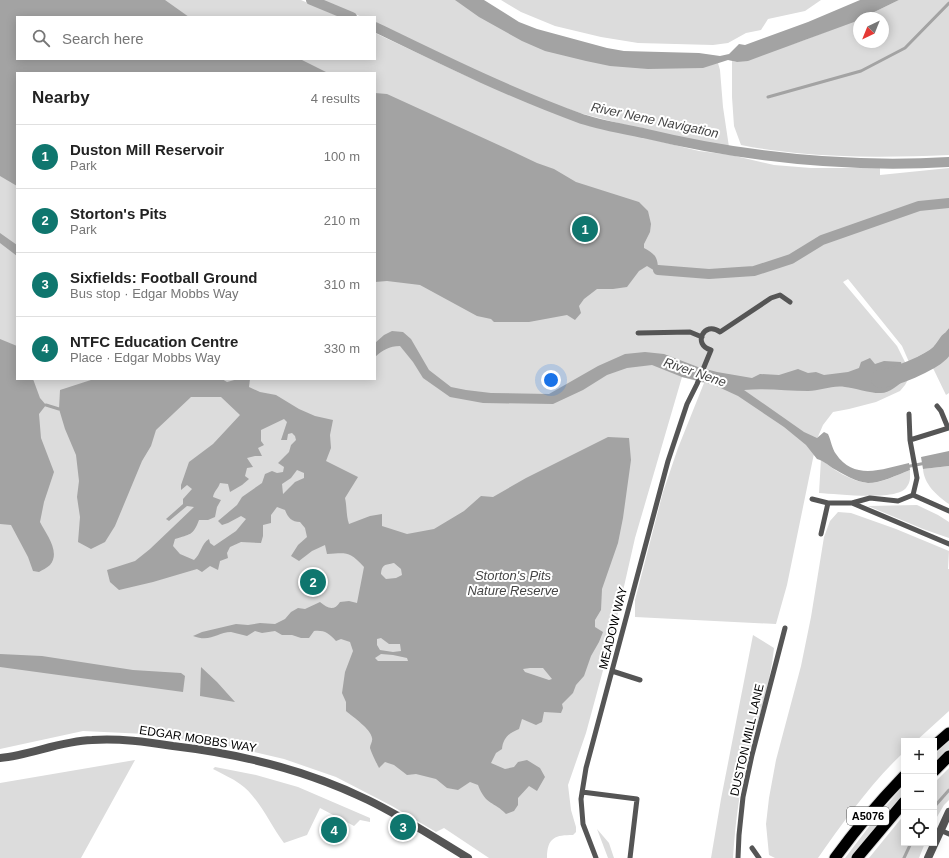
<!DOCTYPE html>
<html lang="en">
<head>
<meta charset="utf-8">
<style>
  :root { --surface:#fff; --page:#f6f6f6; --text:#222; --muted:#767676; --line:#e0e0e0; --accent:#0f766e }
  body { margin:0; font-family:Helvetica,sans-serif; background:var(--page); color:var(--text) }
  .controls { position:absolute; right:12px; bottom:12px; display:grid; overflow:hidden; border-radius:0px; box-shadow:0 2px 10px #0003 }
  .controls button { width:36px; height:36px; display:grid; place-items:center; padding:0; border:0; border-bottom:1px solid var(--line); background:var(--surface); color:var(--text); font:20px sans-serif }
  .compass { position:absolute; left:853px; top:12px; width:36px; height:36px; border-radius:50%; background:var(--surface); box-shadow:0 2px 10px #0003; rotate:223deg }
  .you { position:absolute; left:551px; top:380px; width:14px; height:14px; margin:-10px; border:3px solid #fff; border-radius:50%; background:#1a73e8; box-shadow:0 0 0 6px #1a73e833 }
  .badge { display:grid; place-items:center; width:26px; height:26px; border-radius:50%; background:var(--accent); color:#fff; font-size:13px; font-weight:700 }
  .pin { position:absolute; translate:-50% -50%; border:2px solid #fff; box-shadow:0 1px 4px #0006 }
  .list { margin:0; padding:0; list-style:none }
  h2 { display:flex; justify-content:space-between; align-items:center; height:52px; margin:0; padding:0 16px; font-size:17px }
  h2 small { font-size:13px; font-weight:400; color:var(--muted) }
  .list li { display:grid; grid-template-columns:26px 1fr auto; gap:12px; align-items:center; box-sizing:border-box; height:64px; padding:0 16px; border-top:1px solid var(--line) }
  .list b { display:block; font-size:15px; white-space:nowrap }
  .list p { margin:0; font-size:13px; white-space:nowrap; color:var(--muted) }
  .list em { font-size:13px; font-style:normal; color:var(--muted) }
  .icon { flex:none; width:22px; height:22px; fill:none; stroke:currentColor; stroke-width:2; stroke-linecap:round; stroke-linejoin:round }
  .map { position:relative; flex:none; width:949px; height:858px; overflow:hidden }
  .search { position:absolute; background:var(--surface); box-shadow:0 2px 10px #0003; left:16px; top:16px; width:360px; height:44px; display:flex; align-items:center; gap:10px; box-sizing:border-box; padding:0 14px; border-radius:0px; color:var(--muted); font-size:15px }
  .panel { position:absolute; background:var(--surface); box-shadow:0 2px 10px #0003; left:16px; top:72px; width:360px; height:308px; border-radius:0px }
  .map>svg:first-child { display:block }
</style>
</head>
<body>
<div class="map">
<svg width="949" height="858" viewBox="0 0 949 858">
  <rect width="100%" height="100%" fill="#fff"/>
  <path fill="#dcdcdc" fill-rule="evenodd" d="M0 0H301L340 17H17V59H375V33L462 74 533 104 601 127 699 151 731 155 774 165 811 168H880V175L949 168V328L932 349 909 362 902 346 848 279 843 282 897 346 905 362 909 378 905 385 900 391 876 402 849 409 833 412 823 425 817 439 787 585 776 624 635 617V600L663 492 678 448 704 383 682 377 635 538 615 626 586 733 568 785 571 810 576 827V832L573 835C556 835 547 837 547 858H489L444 828 436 832 392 806 336 777 284 759 224 745 146 734 83 731 0 749ZM17 73H375V379H17Z
    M321 0H469L547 42 718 63 720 70 723 107 729 147 656 133 580 113 545 101 494 79 375 23V17H362Z
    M501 0H821L805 11 768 19 761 30 746 33 728 43 713 45 638 43 601 37 555 26 521 12Z
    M899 0H949V155C898 157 847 158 796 153 778 151 759 149 741 145L734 126 732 97V61L737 62 802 41 859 19V42H883V18H862Z
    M949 347V393L946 395 932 366 945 353Z
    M821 459C831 469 853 482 868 483 882 483 897 475 910 470 910 477 911 482 906 488 896 501 836 494 819 493Z
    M949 466V504C937 496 924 484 923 469Z
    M917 505 938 515 949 522V538L923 529 868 506Z
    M838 512 851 513 896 529 949 551 948 569H949V711L916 741H904V752C871 783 844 821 818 858H775L769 855 766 824 769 798 776 760 801 666 811 617 824 537 830 521Z
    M753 635 774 648C770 690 754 730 745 770 738 799 735 829 733 858H711L721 799Z
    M949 741V749L934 764V755Z
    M135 760 81 858H0V783Z
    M215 767 256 775 298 787 370 818V822L360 820 354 826 320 808 307 835 284 843C271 826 258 796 240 784 232 778 222 774 213 769Z
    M949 768V800L944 805 934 822V783Z
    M904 785V796L851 858H845L874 820Z
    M904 815V843H925L919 858H869Z
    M597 829 609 843 614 858H608Z"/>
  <path fill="#a3a3a3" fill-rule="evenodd" d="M0 0H165L189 17H17V59H300L328 73H17V186L0 176Z
    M455 0H484L519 22 537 29 607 48 624 51 699 53 720 56 729 54 739 44 745 45 808 22 860 0H899L862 18H859V19L854 22 748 61 737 62 728 60 703 68 648 69 610 66 586 61 545 51 522 41 479 17Z
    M375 93 387 94 503 147 537 163 554 169 576 182 639 202 648 211 651 224 650 232 644 244V248C655 254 658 257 658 270L655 271 647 266 639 271 627 287 613 289H597L584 299 579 306 581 313 575 320 567 315 529 322H494L491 319 477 316 420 285 387 281 375 282Z
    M0 233 17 245V256L0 243Z
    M949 328C949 333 949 342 949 347 943 362 925 368 913 375L909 362 932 349Z
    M392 331 403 332 411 339 429 370 451 387 466 390 491 393 549 394 598 366 625 354 645 352 664 354 698 367 717 372 752 378 760 374 779 375 798 369 808 373 816 372 824 375 848 372 859 368 861 362 870 358 875 364 884 361 901 362 905 379C899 385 889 393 881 393 874 394 854 388 845 387 832 385 820 391 808 391 787 391 765 388 744 390L804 432 817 438 824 432 828 434C831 440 832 449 836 454 854 481 883 469 909 463L910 470C897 475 881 483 868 483 856 482 845 475 836 470 830 467 823 460 817 459L806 445 784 427 738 396 712 384 682 377 652 365 627 368 607 375 583 390 553 404 483 403 450 397 423 378 413 362 400 346C389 346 383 350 375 357V343L384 335Z
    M0 339 17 346V379H33L40 398 46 405 39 414 41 438 54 472 44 502 40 522C46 534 61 552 50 565 47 568 42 570 39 572L33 571 28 557 11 525 0 524Z
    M94 379H222L227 382 238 379H250L249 387 260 392 276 395 299 409 315 416 333 420 330 435 331 448 326 461 358 477 345 498C347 507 346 515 349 524L370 516 382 514V526L407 534 434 529 464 511 481 496 493 497 526 478 608 437 629 438 631 460 623 518 618 543 602 589 601 610 595 620V627L603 632 599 642 591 656 584 676 576 685 573 693 562 704 563 708 561 713 544 712 542 722 536 725 522 719 519 729C509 733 503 738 502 749L496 753 491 763 505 769 514 767 518 762 527 760 540 768 545 777 537 791 529 786 518 798V805L514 811 506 814C494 801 486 806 478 785L470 782 458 790 447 788 436 779 416 774 407 775 394 765 385 762 379 768C377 764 371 752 370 748 370 745 373 741 372 738 371 729 353 717 346 711V702L342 693 345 672 353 651 350 642 341 639 336 641C329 633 324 630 314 631L309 638H301L292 635H282L275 631 262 633 255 631 247 636C242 635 236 633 231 632 217 632 211 643 193 636L202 632 236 624 248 625 260 623 275 624 285 619 291 612 298 608 305 609 320 602C327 608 334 612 340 602L349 601 357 603 364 567C349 551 347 553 327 554L325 545 312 551 299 561 291 556 298 545 307 537 305 528 300 522C292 522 288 518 285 510L277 507 271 515V523L263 525V536L261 543 241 542 230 547 227 553 228 558 220 561 218 570 210 566 202 572 197 569 153 582 119 590 110 582 107 570 135 561 150 549 194 507 187 506 169 521 166 519 183 504V499L192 489 187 485 181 490V485L189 462 213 444 240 415 221 397H191L156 430 151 446 142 461 115 526 105 542 91 549 78 542 80 517 77 497 79 481 76 455 65 429 59 409 60 390ZM284 419 287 422 281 440H287L288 434 292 433 295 436 296 440 291 445 289 452 278 463 284 467 283 472 277 473 272 471 265 474 262 483 242 497 237 505 218 521 222 525 228 523 241 516 246 519 236 531 214 546 210 543 209 539C201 544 201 554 194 560L180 554 173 546 175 539C190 534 193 536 199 520H208L215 517 217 507 221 500 213 497C214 491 218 489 220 483L228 484 230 492 242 485 249 479 245 476 247 468 253 467 247 458 255 456H262L258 448 264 445 261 441V430ZM297 470 304 473V478L295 482 283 494 282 484 291 478ZM394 563 401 569 402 575 396 578 386 579 381 574C382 564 385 565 394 563ZM381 638 389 644H400L401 651 393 652 380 650 377 645V639ZM381 654 393 655 407 658 408 661H378L375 658ZM530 668H543L552 679 549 680 525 672 523 669Z
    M949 451V466L923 469 921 457Z
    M0 654 42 656 133 670 181 673 185 676 183 692 0 667Z
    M201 667 217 682 235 702 200 696Z"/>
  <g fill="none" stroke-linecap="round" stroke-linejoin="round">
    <path stroke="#a3a3a3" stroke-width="3" d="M768 97 861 71 905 48 949 3
      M46 405 59 409
      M905 467 926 463
      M934 807 949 790
      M904 858 911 843"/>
    <path stroke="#a3a3a3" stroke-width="10" d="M311 0 352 17
      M375 27C443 60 510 93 582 119 601 125 623 129 643 133 743 157 847 168 949 162
      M658 270 709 274 754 271 791 259 822 240 919 206 949 203"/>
    <path stroke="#a3a3a3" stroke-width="18" d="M880 379C894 378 930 363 940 353 943 350 946 345 949 341"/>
    <defs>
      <path id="trunk" d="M934 746 949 733
        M934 771 949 756
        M835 858C856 829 879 802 904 776
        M857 858 904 802"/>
    </defs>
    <use href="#trunk" stroke="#dbdbdb" stroke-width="13"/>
    <path stroke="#555" stroke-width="5" d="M638 333 690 332 702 337
      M937 406 941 411 948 428
      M909 414 910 440
      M913 495 917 478 910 440 949 428
      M812 499 828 503
      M852 503 870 498 898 501 913 495 949 511
      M821 534 828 503H852L949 544
      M612 671 640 680
      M582 792 637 799 630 858
      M940 830 949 834
      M752 848 759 858
      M596 858 583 824 581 799 586 768 668 461 687 404 697 384 711 350C692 345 704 320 720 332L771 298 780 295 790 302
      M738 858 739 835 743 797 752 755 785 628"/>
    <path stroke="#555" stroke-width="8" d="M0 758C31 755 60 741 92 740 119 738 147 742 173 746 241 754 307 770 368 800 403 817 435 838 468 858
      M928 858 949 812"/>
    <use href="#trunk" stroke="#000" stroke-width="11"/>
  </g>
  <g text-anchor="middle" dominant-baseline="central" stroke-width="4" stroke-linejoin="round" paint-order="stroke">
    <rect fill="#fff" stroke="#4c4c4c" stroke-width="1" x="847" y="807" width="42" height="18" rx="3"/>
    <g font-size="11" font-weight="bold" fill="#000">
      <text x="868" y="816">A5076</text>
    </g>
    <g font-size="12" fill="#000" stroke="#fff">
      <text transform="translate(613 628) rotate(-76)">MEADOW WAY</text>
      <text transform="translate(198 739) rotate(9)">EDGAR MOBBS WAY</text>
      <text transform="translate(747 740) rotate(-77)">DUSTON MILL LANE</text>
    </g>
    <g font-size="13" font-style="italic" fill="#444" stroke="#fff">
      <text transform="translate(655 120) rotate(12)">River Nene Navigation</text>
      <text transform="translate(695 372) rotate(19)">River Nene</text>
      <text x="513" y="575">Storton's Pits<tspan x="513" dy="15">Nature Reserve</tspan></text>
    </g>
  </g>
</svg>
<div class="controls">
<button>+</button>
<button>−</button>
<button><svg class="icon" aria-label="locate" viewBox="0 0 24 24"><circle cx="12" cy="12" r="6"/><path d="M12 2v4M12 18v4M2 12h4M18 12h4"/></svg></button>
</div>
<svg class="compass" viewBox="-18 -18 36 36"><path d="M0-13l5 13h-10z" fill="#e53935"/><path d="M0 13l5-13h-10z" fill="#767676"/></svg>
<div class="you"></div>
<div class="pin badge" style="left:585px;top:229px">1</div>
<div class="pin badge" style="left:313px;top:582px">2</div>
<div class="pin badge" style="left:403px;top:827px">3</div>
<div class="pin badge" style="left:334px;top:830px">4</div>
<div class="search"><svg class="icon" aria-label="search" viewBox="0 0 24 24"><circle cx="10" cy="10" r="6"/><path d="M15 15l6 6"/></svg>Search here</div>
<section class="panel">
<h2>Nearby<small>4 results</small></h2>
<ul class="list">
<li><span class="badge">1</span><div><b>Duston Mill Reservoir</b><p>Park</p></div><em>100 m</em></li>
<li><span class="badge">2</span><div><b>Storton's Pits</b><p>Park</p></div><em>210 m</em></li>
<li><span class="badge">3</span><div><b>Sixfields: Football Ground</b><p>Bus stop · Edgar Mobbs Way</p></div><em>310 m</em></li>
<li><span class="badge">4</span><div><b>NTFC Education Centre</b><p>Place · Edgar Mobbs Way</p></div><em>330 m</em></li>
</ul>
</section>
</div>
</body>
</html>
